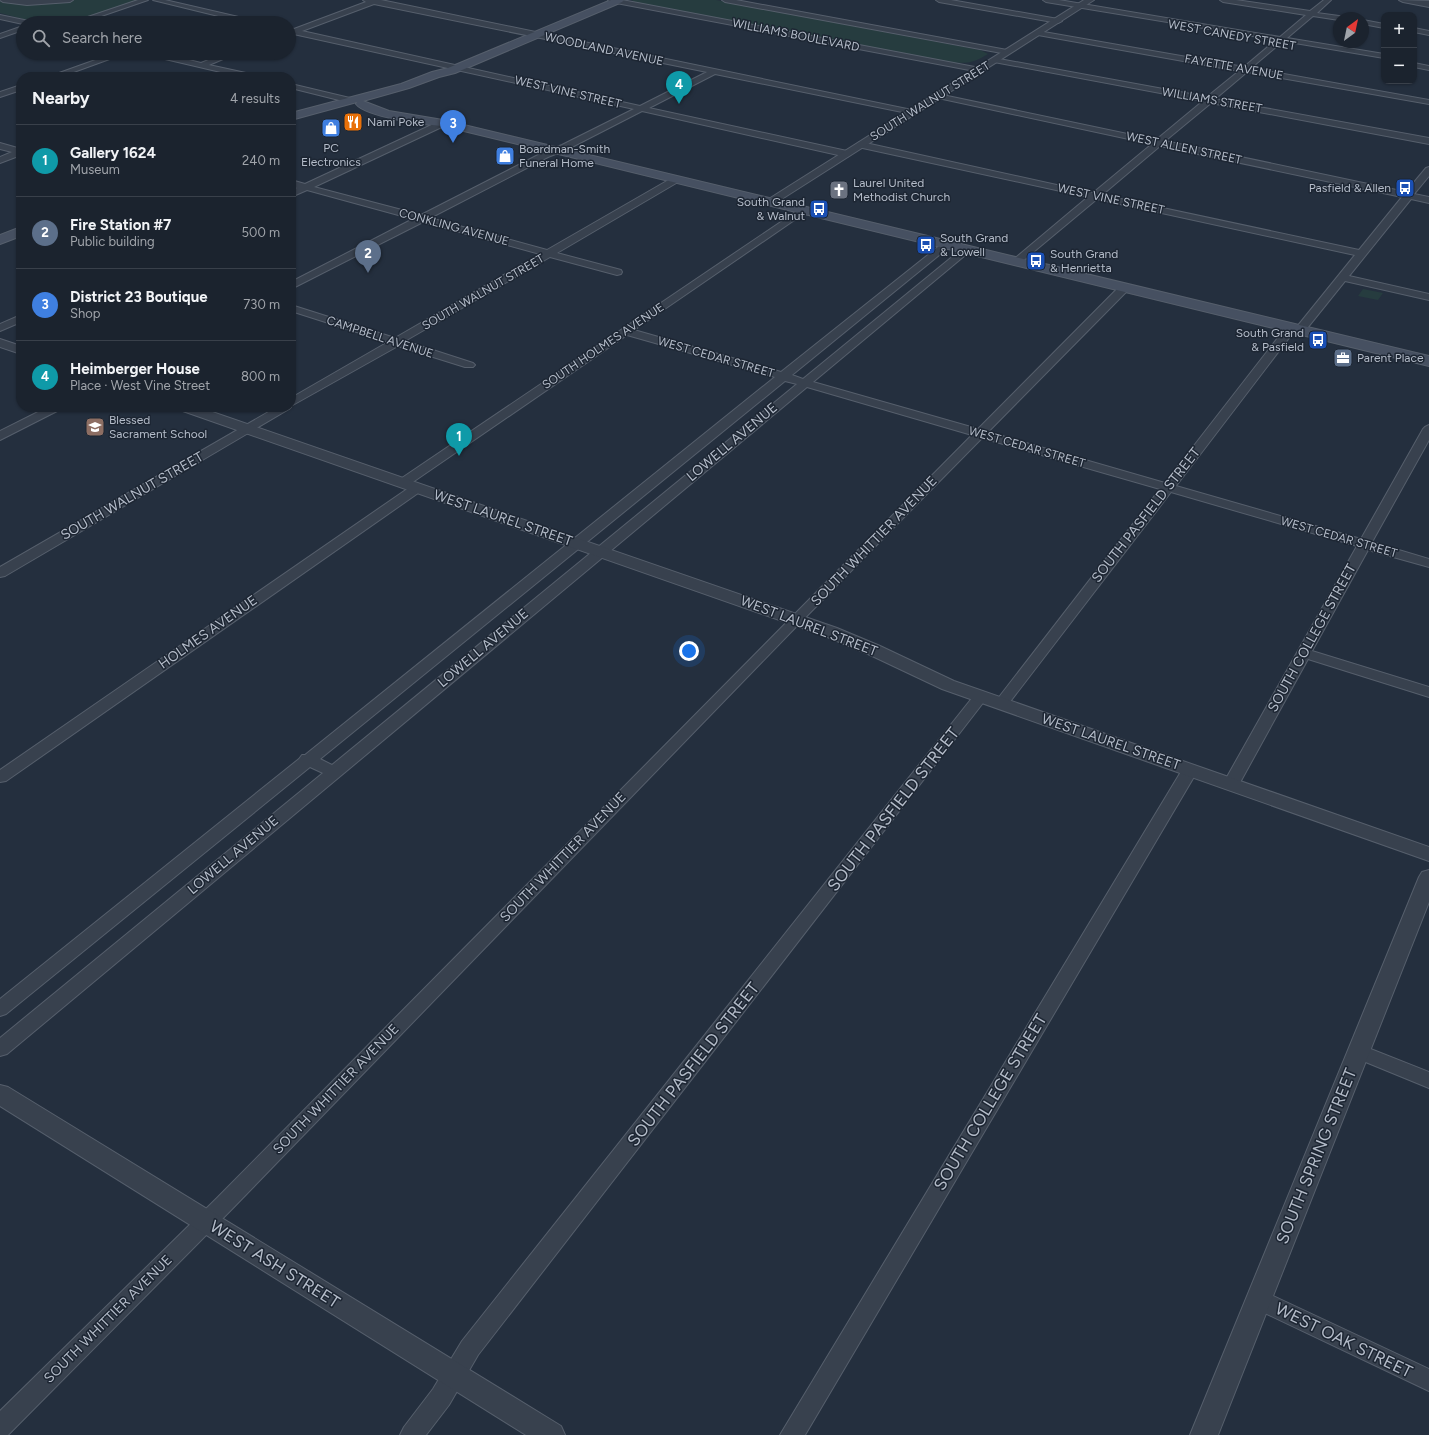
<!DOCTYPE html>
<html lang="en">
<head>
<meta charset="utf-8">
<style>
  :root { --surface:#1b232e; --page:#282f3a; --text:#f1f3f6; --muted:#a0a4aa; --line:#39404a; --accent:#8ab4f8 }
  body { margin:0; font-family:Figtree,sans-serif; background:var(--page); color:var(--text) }
  .controls { position:absolute; right:12px; top:12px; display:grid; overflow:hidden; border-radius:8px; box-shadow:0 1px 3px #0004 }
  .controls button { width:36px; height:36px; display:grid; place-items:center; padding:0; border:0; border-bottom:1px solid var(--line); background:var(--surface); color:var(--text); font:20px sans-serif }
  .compass { position:absolute; left:1333px; top:12px; width:36px; height:36px; border-radius:50%; background:var(--surface); box-shadow:0 1px 3px #0004; rotate:33deg }
  .you { position:absolute; left:689px; top:651px; width:14px; height:14px; margin:-10px; border:3px solid #fff; border-radius:50%; background:#1a73e8; box-shadow:0 0 0 6px #1a73e833 }
  .badge { display:grid; place-items:center; width:26px; height:26px; border-radius:50%; background:var(--accent); color:#fff; font-size:13px; font-weight:700 }
  .pin { position:absolute; translate:-50% -33px; filter:drop-shadow(0 1px 2px #0008) }
  .pin::after { content:''; position:absolute; top:21px; width:14px; height:12px; background:inherit; clip-path:polygon(0 0,100% 0,50% 100%) }
  .list { margin:0; padding:0; list-style:none }
  h2 { display:flex; justify-content:space-between; align-items:center; height:52px; margin:0; padding:0 16px; font-size:17px }
  h2 small { font-size:13px; font-weight:400; color:var(--muted) }
  .list li { display:grid; grid-template-columns:26px 1fr auto; gap:12px; align-items:center; box-sizing:border-box; height:72px; padding:0 16px; border-top:1px solid var(--line) }
  .list b { display:block; font-size:15px; white-space:nowrap }
  .list p { margin:0; font-size:13px; white-space:nowrap; color:var(--muted) }
  .list em { font-size:13px; font-style:normal; color:var(--muted) }
  .icon { flex:none; width:22px; height:22px; fill:none; stroke:currentColor; stroke-width:2; stroke-linecap:round; stroke-linejoin:round }
  .map { position:relative; flex:none; width:1429px; height:1435px; overflow:hidden }
  .search { position:absolute; background:var(--surface); box-shadow:0 1px 3px #0004; left:16px; top:16px; width:280px; height:44px; display:flex; align-items:center; gap:10px; box-sizing:border-box; padding:0 14px; border-radius:22px; color:var(--muted); font-size:15px }
  .panel { position:absolute; background:var(--surface); box-shadow:0 1px 3px #0004; left:16px; top:72px; width:280px; height:340px; border-radius:16px }
  .map>svg:first-child { display:block }
</style>
</head>
<body>
<div class="map">
<svg width="1429" height="1435" viewBox="0 0 1429 1435">
  <rect width="100%" height="100%" fill="#242f3e"/>
  <path fill="#263c3f" d="M0 0H140L68 23H39L0 13Z
    M632 0H716L980 50 988 54C973 63 967 64 949 62L634 2Z
    M1363 289 1383 293 1378 300 1358 296Z"/>
  <g fill="none" stroke-linecap="round" stroke-linejoin="round">
    <defs>
      <path id="minor" d="M0 0H73L70 2 27 5 3 2Z
        M138 0H148L81 23H70Z
        M153 0H165L256 21 260 23H247Z
        M363 0H381L912 110 916 112 912 114 715 74 649 108 847 151 851 154 847 157 642 111 568 149 548 157 430 218 547 250 672 178H678L679 180 678 182 557 253 621 270 622 272 621 274 617 275 550 257 405 341 473 363 475 365 473 367H465L398 346 291 406V398L388 342 291 311V305L395 338 540 254 423 222 291 289V282L413 219 307 190 291 197V191L297 188 291 186V180L305 184 440 121H446L447 123 446 125 314 187 421 215 542 153 562 145 634 109 289 33V28L294 29 366 2ZM374 4 707 72 640 106 302 31Z
        M608 0H622L980 68 984 70 980 72 611 2Z
        M722 0H736L1007 50 1011 52 1007 54 725 2Z
        M936 0H951L1058 19 1062 21 1058 23 939 2Z
        M1043 0H1059L1280 37 1306 15 1223 2 1220 0H1236L1310 11 1324 0H1331L1317 13 1339 16 1343 18H1339V20L1313 16 1287 38 1384 54V58L1283 41 1251 68 1429 100V104L1247 72 1215 99 1429 138V144L1211 103 1165 141 1406 192 1426 168 1429 167V176L1414 194 1429 197V203L1411 199 1349 276 1429 294V300L1345 281 1304 332 1300 333 1295 330 1176 486 1361 539 1423 429 1425 427 1429 425V440L1372 542 1429 559V567L1368 550 1312 651 1429 687V697L1308 659 1237 788 1231 789 1225 788 1223 784 1357 546 1171 492 1006 707 1001 709 996 707 994 704 996 701 1160 489 982 438 790 633 231 1210 8 1435H0V1411L217 1198 972 435 807 387 7 1054 0 1056V1038L323 773 310 767 6 1014 0 1016V999L299 759 302 755H305L775 377 627 335 407 486H399L397 483 399 480 803 207 806 208 808 210 806 212 634 330 781 372 943 243H949L951 245 949 247 792 375 803 379 963 248H969L971 250 969 252 813 382 978 429 1121 285H1129L1130 287 1129 289 988 432 1165 483 1287 326 1291 325 1296 328 1355 255 1097 199 1019 264 1016 265 1011 262 1013 260 1088 197 858 147 857 145 858 143 861 142 1093 193 1152 144 938 98 934 96 938 94 1156 140 1203 101 994 62 990 60 994 58 1207 97 1239 71 1038 35 1034 33 1038 31 1244 67 1276 40 1046 2ZM1160 146 1402 197 1359 250 1102 195ZM785 381 797 384 332 765 320 759Z
        M0 15 29 21 30 23H23V24L0 19Z
        M1363 20 1384 24V28L1363 24Z
        M23 26V30L0 38V34Z
        M1414 28 1429 31V35L1414 32Z
        M115 53H126L60 77H48Z
        M147 53H161L201 63 226 53H237L209 65 255 75 256 77H242L148 55Z
        M1414 63 1429 66V70L1414 67Z
        M291 84 354 99 355 101 351 103 291 88Z
        M21 85V90L0 97V92Z
        M0 143 21 149V155L0 163V157L12 152 0 149Z
        M21 315V322L0 331V324Z
        M48 407H63L61 409 0 440V431Z
        M277 407H291L289 409 5 576 0 577V567Z
        M417 484 421 485 423 488 421 491 6 781 0 782V770L413 485Z
        M981 691 986 693 988 696 986 699 478 1355 449 1405 426 1435H400L404 1427 433 1389 462 1341 976 693Z
        M1190 765 1196 766 1198 770 805 1435H780L1182 770 1184 766Z
        M1358 1044 1429 1072V1088L1351 1056 1349 1051 1351 1046Z
        M1258 1289 1429 1369V1391L1250 1306 1247 1299 1250 1292Z"/>
      <path id="tertiary" d="M1084 0H1094L774 204H766L764 202Z
        M1399 0 1429 1V7L1403 2Z
        M0 339 21 346V354L0 347Z
        M178 407H198L837 628 880 646 954 681 1429 847V861L942 689 868 654 825 636 180 410Z
        M1429 870V902L1218 1435H1190L1419 877 1422 872Z
        M0 1085 8 1087 561 1426 565 1435H526L0 1106Z"/>
      <path id="secondary" d="M611 0H624L622 2 455 73 439 77 409 88 363 101 389 111 443 120 1429 356V366L443 126C426 125 366 117 356 104L357 102 291 120V113L401 84 432 72 448 68Z
        M21 227V236L0 244V235Z"/>
    </defs>
    <use href="#minor" stroke="#565f6c" stroke-width="2"/>
    <use href="#tertiary" stroke="#565f6c" stroke-width="2"/>
    <use href="#secondary" stroke="#565f6c" stroke-width="2"/>
    <use href="#minor" fill="#38414e" fill-rule="evenodd"/>
    <use href="#tertiary" fill="#38414e" fill-rule="evenodd"/>
    <use href="#secondary" fill="#465061" fill-rule="evenodd"/>
  </g>
  <defs>
    <symbol id="restaurant-square" viewBox="-11 -11 22 22"><rect x="-9" y="-9" width="18" height="18" rx="4" fill="#e8710a" stroke="#1d2633"/><path d="M-5-6h1v4h1v-4h1v4h1v-4h1v5L-1.5 .5V6h-2V.5L-5-1ZM5-6V6H3V1.5H1.5Q1.5-4 5-6Z" fill="#fff"/></symbol>
    <symbol id="shop-square" viewBox="-11 -11 22 22"><rect x="-9" y="-9" width="18" height="18" rx="4" fill="#3f7fe0" stroke="#1d2633"/><path d="M-5-2.5h2.3a2.7 3.5 0 0 1 5.4 0H5L5.5 6h-11ZM-1.5-2.5h3a1.5 2.3 0 0 0-3 0Z" fill="#fff"/></symbol>
    <symbol id="bus-square" viewBox="-11 -11 22 22"><rect x="-9" y="-9" width="18" height="18" rx="4" fill="#1a4fb4" stroke="#1d2633"/><path d="M-5-6H5V4H4V6H2V4H-2V6H-4V4H-5ZM-3.5-4V0h7V-4ZM-3.5 1.2v1.5H-2V1.2ZM2 1.2v1.5H3.5V1.2Z" fill="#fff"/></symbol>
    <symbol id="church-square" viewBox="-11 -11 22 22"><rect x="-9" y="-9" width="18" height="18" rx="4" fill="#6b7280" stroke="#1d2633"/><path d="M-1.2-6h2.4v3.5h3.3v2.4h-3.3V6h-2.4V-.1h-3.3v-2.4h3.3Z" fill="#fff"/></symbol>
    <symbol id="office-square" viewBox="-11 -11 22 22"><rect x="-9" y="-9" width="18" height="18" rx="4" fill="#5c6f8a" stroke="#1d2633"/><path d="M-6-3h4V-5.5h4V-3h4V5H-6ZM-1-4.5V-3h2v-1.5ZM-6 0V1H6V0Z" fill="#fff"/></symbol>
    <symbol id="school-square" viewBox="-11 -11 22 22"><rect x="-9" y="-9" width="18" height="18" rx="4" fill="#8d6e63" stroke="#1d2633"/><path d="M0-5L7-2L0 1L-7-2ZM-4 1L0 2.5L4 1V4Q0 6-4 4Z" fill="#fff"/></symbol>
  </defs>
  <g fill-rule="evenodd">
    <use href="#restaurant-square" x="342" y="111" width="22" height="22"/>
    <use href="#shop-square" x="320" y="117" width="22" height="22"/>
    <use href="#shop-square" x="494" y="145" width="22" height="22"/>
    <use href="#bus-square" x="1394" y="177" width="22" height="22"/>
    <use href="#church-square" x="828" y="179" width="22" height="22"/>
    <use href="#bus-square" x="808" y="198" width="22" height="22"/>
    <use href="#bus-square" x="915" y="234" width="22" height="22"/>
    <use href="#bus-square" x="1025" y="250" width="22" height="22"/>
    <use href="#bus-square" x="1307" y="329" width="22" height="22"/>
    <use href="#office-square" x="1332" y="347" width="22" height="22"/>
    <use href="#school-square" x="84" y="416" width="22" height="22"/>
  </g>
  <g text-anchor="middle" dominant-baseline="central" stroke-width="3" stroke-linejoin="round" paint-order="stroke">
    <g font-size="12" fill="#b4bcc9" stroke="#1d2633">
      <text transform="translate(796 35) rotate(11)">WILLIAMS BOULEVARD</text>
      <text transform="translate(1232 35) rotate(10)">WEST CANEDY STREET</text>
      <text transform="translate(604 49) rotate(12)">WOODLAND AVENUE</text>
      <text transform="translate(1234 67) rotate(10)">FAYETTE AVENUE</text>
      <text transform="translate(568 92) rotate(13)">WEST VINE STREET</text>
      <text transform="translate(1212 100) rotate(10)">WILLIAMS STREET</text>
      <text transform="translate(930 101) rotate(-32)">SOUTH WALNUT STREET</text>
      <text transform="translate(1184 148) rotate(12)">WEST ALLEN STREET</text>
      <text transform="translate(1111 199) rotate(12)">WEST VINE STREET</text>
      <text transform="translate(454 227) rotate(15)">CONKLING AVENUE</text>
      <text transform="translate(483 292) rotate(-30)">SOUTH WALNUT STREET</text>
      <text transform="translate(380 337) rotate(18)">CAMPBELL AVENUE</text>
      <text transform="translate(603 346) rotate(-34)">SOUTH HOLMES AVENUE</text>
      <text transform="translate(716 357) rotate(16)">WEST CEDAR STREET</text>
      <text transform="translate(1027 447) rotate(16)">WEST CEDAR STREET</text>
      <text transform="translate(1339 537) rotate(16)">WEST CEDAR STREET</text>
    </g>
    <g font-size="12" fill="#b4bcc9" stroke="#1d2633" text-anchor="start">
      <text x="367" y="122">Nami Poke</text>
      <text x="331" y="148" text-anchor="middle">PC<tspan x="331" dy="14">Electronics</tspan></text>
      <text x="519" y="149">Boardman-Smith<tspan x="519" dy="14">Funeral Home</tspan></text>
      <text x="853" y="183">Laurel United<tspan x="853" dy="14">Methodist Church</tspan></text>
      <text x="1391" y="188" text-anchor="end">Pasfield &amp; Allen</text>
      <text x="805" y="202" text-anchor="end">South Grand<tspan x="805" dy="14">&amp; Walnut</tspan></text>
      <text x="940" y="238">South Grand<tspan x="940" dy="14">&amp; Lowell</tspan></text>
      <text x="1050" y="254">South Grand<tspan x="1050" dy="14">&amp; Henrietta</tspan></text>
      <text x="1304" y="333" text-anchor="end">South Grand<tspan x="1304" dy="14">&amp; Pasfield</tspan></text>
      <text x="1357" y="358">Parent Place</text>
      <text x="109" y="420">Blessed<tspan x="109" dy="14">Sacrament School</tspan></text>
    </g>
    <g font-size="14" fill="#b4bcc9" stroke="#1d2633">
      <text transform="translate(732 442) rotate(-40)">LOWELL AVENUE</text>
      <text transform="translate(132 496) rotate(-30)">SOUTH WALNUT STREET</text>
      <text transform="translate(1146 515) rotate(-52)">SOUTH PASFIELD STREET</text>
      <text transform="translate(503 518) rotate(19)">WEST LAUREL STREET</text>
      <text transform="translate(874 541) rotate(-46)">SOUTH WHITTIER AVENUE</text>
      <text transform="translate(809 626) rotate(21)">WEST LAUREL STREET</text>
      <text transform="translate(208 632) rotate(-35)">HOLMES AVENUE</text>
      <text transform="translate(1312 638) rotate(-61)">SOUTH COLLEGE STREET</text>
      <text transform="translate(483 648) rotate(-40)">LOWELL AVENUE</text>
      <text transform="translate(1111 742) rotate(19)">WEST LAUREL STREET</text>
      <text transform="translate(233 855) rotate(-40)">LOWELL AVENUE</text>
      <text transform="translate(563 857) rotate(-46)">SOUTH WHITTIER AVENUE</text>
      <text transform="translate(336 1089) rotate(-46)">SOUTH WHITTIER AVENUE</text>
      <text transform="translate(108 1319) rotate(-45)">SOUTH WHITTIER AVENUE</text>
    </g>
    <g font-size="17" fill="#b4bcc9" stroke="#1d2633">
      <text transform="translate(893 809) rotate(-52)">SOUTH PASFIELD STREET</text>
      <text transform="translate(693 1064) rotate(-52)">SOUTH PASFIELD STREET</text>
      <text transform="translate(990 1102) rotate(-59)">SOUTH COLLEGE STREET</text>
      <text transform="translate(1316 1156) rotate(-68)">SOUTH SPRING STREET</text>
      <text transform="translate(275 1264) rotate(32)">WEST ASH STREET</text>
      <text transform="translate(1344 1340) rotate(26)">WEST OAK STREET</text>
    </g>
  </g>
</svg>
<div class="controls">
<button>+</button>
<button>−</button>
</div>
<svg class="compass" viewBox="-18 -18 36 36"><path d="M0-13l5 13h-10z" fill="#e53935"/><path d="M0 13l5-13h-10z" fill="#a0a4aa"/></svg>
<div class="you"></div>
<div class="pin badge" style="left:459px;top:456px;background:#0f9aa8">1</div>
<div class="pin badge" style="left:368px;top:273px;background:#5c6f8a">2</div>
<div class="pin badge" style="left:453px;top:143px;background:#3f7fe0">3</div>
<div class="pin badge" style="left:679px;top:104px;background:#0f9aa8">4</div>
<div class="search"><svg class="icon" aria-label="search" viewBox="0 0 24 24"><circle cx="10" cy="10" r="6"/><path d="M15 15l6 6"/></svg>Search here</div>
<section class="panel">
<h2>Nearby<small>4 results</small></h2>
<ul class="list">
<li><span class="badge" style="background:#0f9aa8">1</span><div><b>Gallery 1624</b><p>Museum</p></div><em>240 m</em></li>
<li><span class="badge" style="background:#5c6f8a">2</span><div><b>Fire Station #7</b><p>Public building</p></div><em>500 m</em></li>
<li><span class="badge" style="background:#3f7fe0">3</span><div><b>District 23 Boutique</b><p>Shop</p></div><em>730 m</em></li>
<li><span class="badge" style="background:#0f9aa8">4</span><div><b>Heimberger House</b><p>Place · West Vine Street</p></div><em>800 m</em></li>
</ul>
</section>
</div>
</body>
</html>
